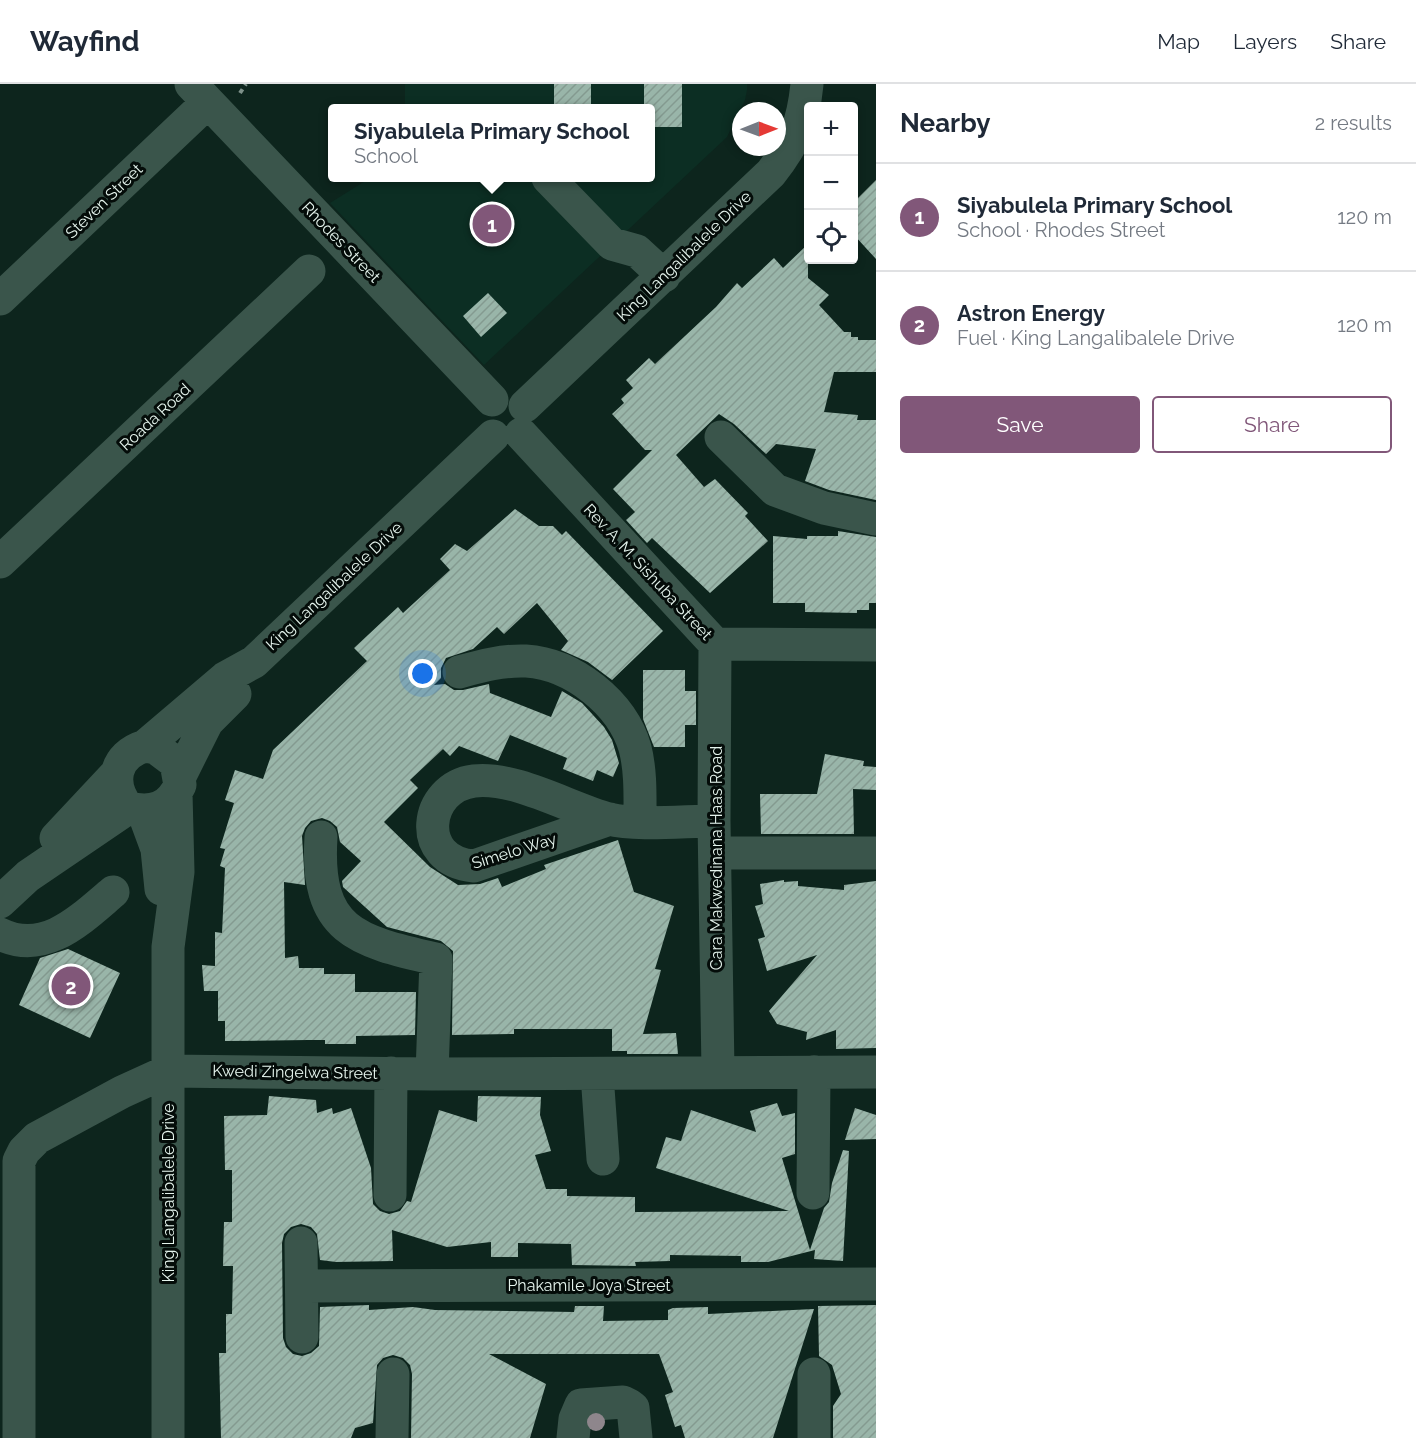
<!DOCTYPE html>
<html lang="en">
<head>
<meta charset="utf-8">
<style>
  :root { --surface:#fff; --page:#f6f6f7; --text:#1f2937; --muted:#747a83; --line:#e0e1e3; --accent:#815779 }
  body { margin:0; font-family:Raleway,sans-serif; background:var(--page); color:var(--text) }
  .controls { position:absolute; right:18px; top:18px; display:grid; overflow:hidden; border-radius:6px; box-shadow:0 3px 9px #0003 }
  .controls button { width:54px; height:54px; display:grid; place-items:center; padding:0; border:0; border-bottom:2px solid var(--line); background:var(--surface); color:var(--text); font:30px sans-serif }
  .compass { position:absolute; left:732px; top:18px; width:54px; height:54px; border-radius:50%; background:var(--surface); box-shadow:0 3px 9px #0003; rotate:89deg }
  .you { position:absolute; left:423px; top:590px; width:21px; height:21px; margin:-15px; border:4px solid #fff; border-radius:50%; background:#1a73e8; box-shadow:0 0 0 9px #1a73e833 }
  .badge { display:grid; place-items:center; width:39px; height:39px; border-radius:50%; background:var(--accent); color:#fff; font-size:20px; font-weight:700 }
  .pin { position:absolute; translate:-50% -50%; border:3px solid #fff; box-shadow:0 2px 6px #0006 }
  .popup { position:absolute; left:328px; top:20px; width:327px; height:78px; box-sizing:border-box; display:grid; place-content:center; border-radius:6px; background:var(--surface); filter:drop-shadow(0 2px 4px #0005); font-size:20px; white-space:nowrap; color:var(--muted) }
  .popup b { font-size:22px; color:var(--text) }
  .popup::after { content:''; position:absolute; left:50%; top:100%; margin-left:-12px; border:12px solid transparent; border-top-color:var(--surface) }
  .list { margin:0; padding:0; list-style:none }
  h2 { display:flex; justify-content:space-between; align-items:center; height:78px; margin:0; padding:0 24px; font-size:26px }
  h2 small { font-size:20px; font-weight:400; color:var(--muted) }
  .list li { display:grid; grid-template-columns:39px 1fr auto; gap:18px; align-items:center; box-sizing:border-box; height:108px; padding:0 24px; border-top:2px solid var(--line) }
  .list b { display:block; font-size:22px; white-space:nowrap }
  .list p { margin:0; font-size:20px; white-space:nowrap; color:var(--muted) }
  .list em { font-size:20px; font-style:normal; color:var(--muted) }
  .actions { display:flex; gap:12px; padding:18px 24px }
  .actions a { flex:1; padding:14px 0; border:2px solid var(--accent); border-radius:6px; text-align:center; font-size:21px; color:var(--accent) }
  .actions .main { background:var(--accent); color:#fff }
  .icon { flex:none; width:33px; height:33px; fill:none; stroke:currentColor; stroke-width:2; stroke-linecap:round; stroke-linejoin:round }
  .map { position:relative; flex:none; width:876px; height:1354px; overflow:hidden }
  header { display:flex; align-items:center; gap:36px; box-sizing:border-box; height:84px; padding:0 30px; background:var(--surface); border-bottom:2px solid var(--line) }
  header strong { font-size:28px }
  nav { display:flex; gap:33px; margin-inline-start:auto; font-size:21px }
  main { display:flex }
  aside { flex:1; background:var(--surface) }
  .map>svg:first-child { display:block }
</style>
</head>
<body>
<header>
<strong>Wayfind</strong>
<nav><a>Map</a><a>Layers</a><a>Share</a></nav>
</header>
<main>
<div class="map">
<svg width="876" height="1354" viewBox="0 0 876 1354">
  <defs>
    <pattern id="building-hatch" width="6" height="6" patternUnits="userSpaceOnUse" patternTransform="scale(1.5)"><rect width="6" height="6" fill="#99b5a9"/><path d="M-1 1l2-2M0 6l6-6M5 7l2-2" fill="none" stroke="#849a90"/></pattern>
  </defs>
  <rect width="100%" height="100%" fill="#0d251d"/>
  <path fill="#0c2e23" d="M405 0H747V6L745 16 727 53 484 281 330 119 370 94H651V24H405Z"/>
  <path fill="url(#building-hatch)" d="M554 0H591V24H554Z
    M644 0H682V43H651V24H644Z
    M876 96V175L854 151V118Z
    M808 160V194L829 211 819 221 844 248H851V253H858V256H876V288H834L824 328 858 331 857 336H876V416L829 406 805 397 816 365 776 360 766 370 734 340 719 330 676 371 704 403 715 395 748 429 745 432 768 457 710 509 652 454 647 459 626 436 635 428 613 405 652 366H645L612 330 624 319 621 315 633 304 626 296 649 274 655 280 716 223 737 199 742 204 774 174 783 184Z
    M488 209 507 229 481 253 463 232Z
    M515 425 539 442H553L562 451 566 447 663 547 612 596 588 578 561 566 568 557 537 519 504 550 497 543 473 565 446 574 441 584V594L434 601 445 600 454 606H463L489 600 490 609 551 633 562 607 582 619 604 643 612 656 619 679 613 693 597 686 593 697 563 685 567 674 510 651 498 677 459 662 450 672 443 665 410 696 418 704 384 738 430 783 458 801 480 800 498 794 502 803 546 785 544 781 618 756 634 808 674 822 655 885 661 886 643 950 676 949 678 970H627V967H612V945H514V950L452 951 453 867 441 857 387 843 343 803 342 797 361 777 340 758 337 743 330 737 322 734 311 737 305 744 302 752 305 801 284 798 285 874 298 872 299 884H324V890H355V908H416L415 951 356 952V960H325V956H308L225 957V937H218V907H204L202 881 215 882V848L222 849 225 784 220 782 225 765 220 764 234 719 225 716 235 686 263 695 273 666 367 577 354 564 398 523 403 529 450 486 440 475 455 460 467 467Z
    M838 447 876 453V519H869V526H857V529L805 528V519H773V452L807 455V452H838Z
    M643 586H685V607H696V641H685V663H654L643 635Z
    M825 670 864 677 863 682 876 683V706L853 705 854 750H761L760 710H817Z
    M784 796V798L798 797V802L844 806V801L876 797V964L836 965V946L806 956 807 948 777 940 769 927 817 871 767 887 758 855 765 853 755 822 763 820 760 800Z
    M68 865 120 889 90 954 19 921 40 874Z
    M269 1012 316 1016 317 1029 332 1024 333 1030 351 1024 371 1084 373 1120 380 1127 389 1130 400 1127 407 1117 411 1118 439 1026 477 1038 478 1012 541 1013 540 1031 551 1067 535 1071 546 1105H567V1112L635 1113V1128L789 1127 656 1084 666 1053 681 1057 691 1026 756 1048 750 1027 777 1019 782 1032 795 1029V1070L782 1074 810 1166 824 1124 829 1118 832 1099 843 1066 849 1067 843 1177 814 1175 815 1166 768 1178H741V1172L670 1171V1177L635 1178 636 1182 572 1181 571 1160 518 1159V1173H491V1158L447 1163 392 1146 393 1177 336 1178 320 1176 317 1150 311 1143 301 1140 291 1143 284 1150 282 1159 283 1254 286 1263 293 1270 302 1272 311 1269 319 1262 320 1223 369 1221V1226L413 1223 435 1226 574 1228 575 1222H604L603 1237 668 1236V1226L673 1224 708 1223V1230L814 1225 773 1354H685L681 1341 675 1343 665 1311 673 1308 659 1270H489L546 1300 530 1354H411L412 1290 410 1281 403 1274 393 1271 383 1274 377 1281 373 1339 355 1344 351 1354H221L219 1269H226V1230H232L233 1182H223L224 1138H232V1086H225L224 1032 267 1031Z
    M855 1024 876 1031V1055L845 1056Z
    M876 1221V1354H833V1322L841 1310 832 1281 819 1272 818 1222Z"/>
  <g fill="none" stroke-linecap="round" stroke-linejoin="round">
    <path stroke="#7e918a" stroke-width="4" stroke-dasharray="4.5 4.5" stroke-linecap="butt" d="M240 9 246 0"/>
    <path stroke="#3a554b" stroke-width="33" d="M191 0 492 316
      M548 94 612 160 637 167 664 192
      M0 215 208 18
      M525 322 771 89C795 58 803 40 807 0
      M521 350 715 560 876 561
      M721 353 775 406 824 424 876 435
      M0 478 309 187
      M715 560 714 737 718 987
      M459 588C481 582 503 576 526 577 573 580 622 619 635 664 641 687 640 713 640 737
      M145 662 156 664 176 679 180 701C169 725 152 729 128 724 109 700 114 671 145 662L225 594 254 578 493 352
      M180 692 207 638 235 610
      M143 727 157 765 161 805
      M610 735 474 782C414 777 424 703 474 697 515 692 571 725 609 735 636 742 685 737 714 737
      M321 753C315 847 356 857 436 875L432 990
      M56 754 115 691
      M715 769H876
      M0 818 28 792 128 724
      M0 850C45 872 81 835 113 808
      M597 990 603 1075
      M813 1109 814 988
      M390 1111 391 989
      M301 1159 302 1253
      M302 1202 876 1200
      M814 1290V1354
      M19 1354V1077L24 1067 37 1054 122 1008 168 987 432 990 876 988
      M168 1354V863L178 788 176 709
      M392 1354 393 1290
      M573 1354 575 1335 581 1321 623 1318 629 1321 633 1324 636 1354"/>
  </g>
  <circle fill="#8e868c" cx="596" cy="1338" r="9"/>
  <g text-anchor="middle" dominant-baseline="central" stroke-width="6" stroke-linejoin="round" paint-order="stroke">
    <g font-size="16" fill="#e5f4ed" stroke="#040c09">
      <text transform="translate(104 117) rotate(-44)">Steven Street</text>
      <text transform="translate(341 158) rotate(46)">Rhodes Street</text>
      <text transform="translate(684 172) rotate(-44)">King Langalibalele Drive</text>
      <text transform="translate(155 333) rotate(-43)">Roada Road</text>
      <text transform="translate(648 488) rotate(47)">Rev. A. M. Sishuba Street</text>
      <text transform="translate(334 502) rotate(-43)">King Langalibalele Drive</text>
      <text transform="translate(514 767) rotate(-17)">Simelo Way</text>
      <text transform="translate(716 774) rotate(-90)">Cara Makwedinana Haas Road</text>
      <text transform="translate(295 988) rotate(1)">Kwedi Zingelwa Street</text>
      <text transform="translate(168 1109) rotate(-90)">King Langalibalele Drive</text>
      <text x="589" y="1201">Phakamile Joya Street</text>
    </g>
  </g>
</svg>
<div class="controls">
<button>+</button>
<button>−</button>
<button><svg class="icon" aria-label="locate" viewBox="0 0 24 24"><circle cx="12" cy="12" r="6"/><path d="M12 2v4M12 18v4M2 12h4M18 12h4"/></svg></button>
</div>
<svg class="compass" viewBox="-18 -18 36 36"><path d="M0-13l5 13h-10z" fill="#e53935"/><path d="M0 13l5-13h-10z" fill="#747a83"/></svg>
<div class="you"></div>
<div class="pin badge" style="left:492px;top:140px">1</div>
<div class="popup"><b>Siyabulela Primary School</b>School</div>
<div class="pin badge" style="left:71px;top:902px">2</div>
</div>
<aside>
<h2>Nearby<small>2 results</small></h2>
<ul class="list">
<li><span class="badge">1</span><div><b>Siyabulela Primary School</b><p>School · Rhodes Street</p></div><em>120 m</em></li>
<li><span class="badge">2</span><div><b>Astron Energy</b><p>Fuel · King Langalibalele Drive</p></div><em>120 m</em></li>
</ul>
<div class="actions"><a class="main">Save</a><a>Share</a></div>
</aside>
</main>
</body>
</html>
